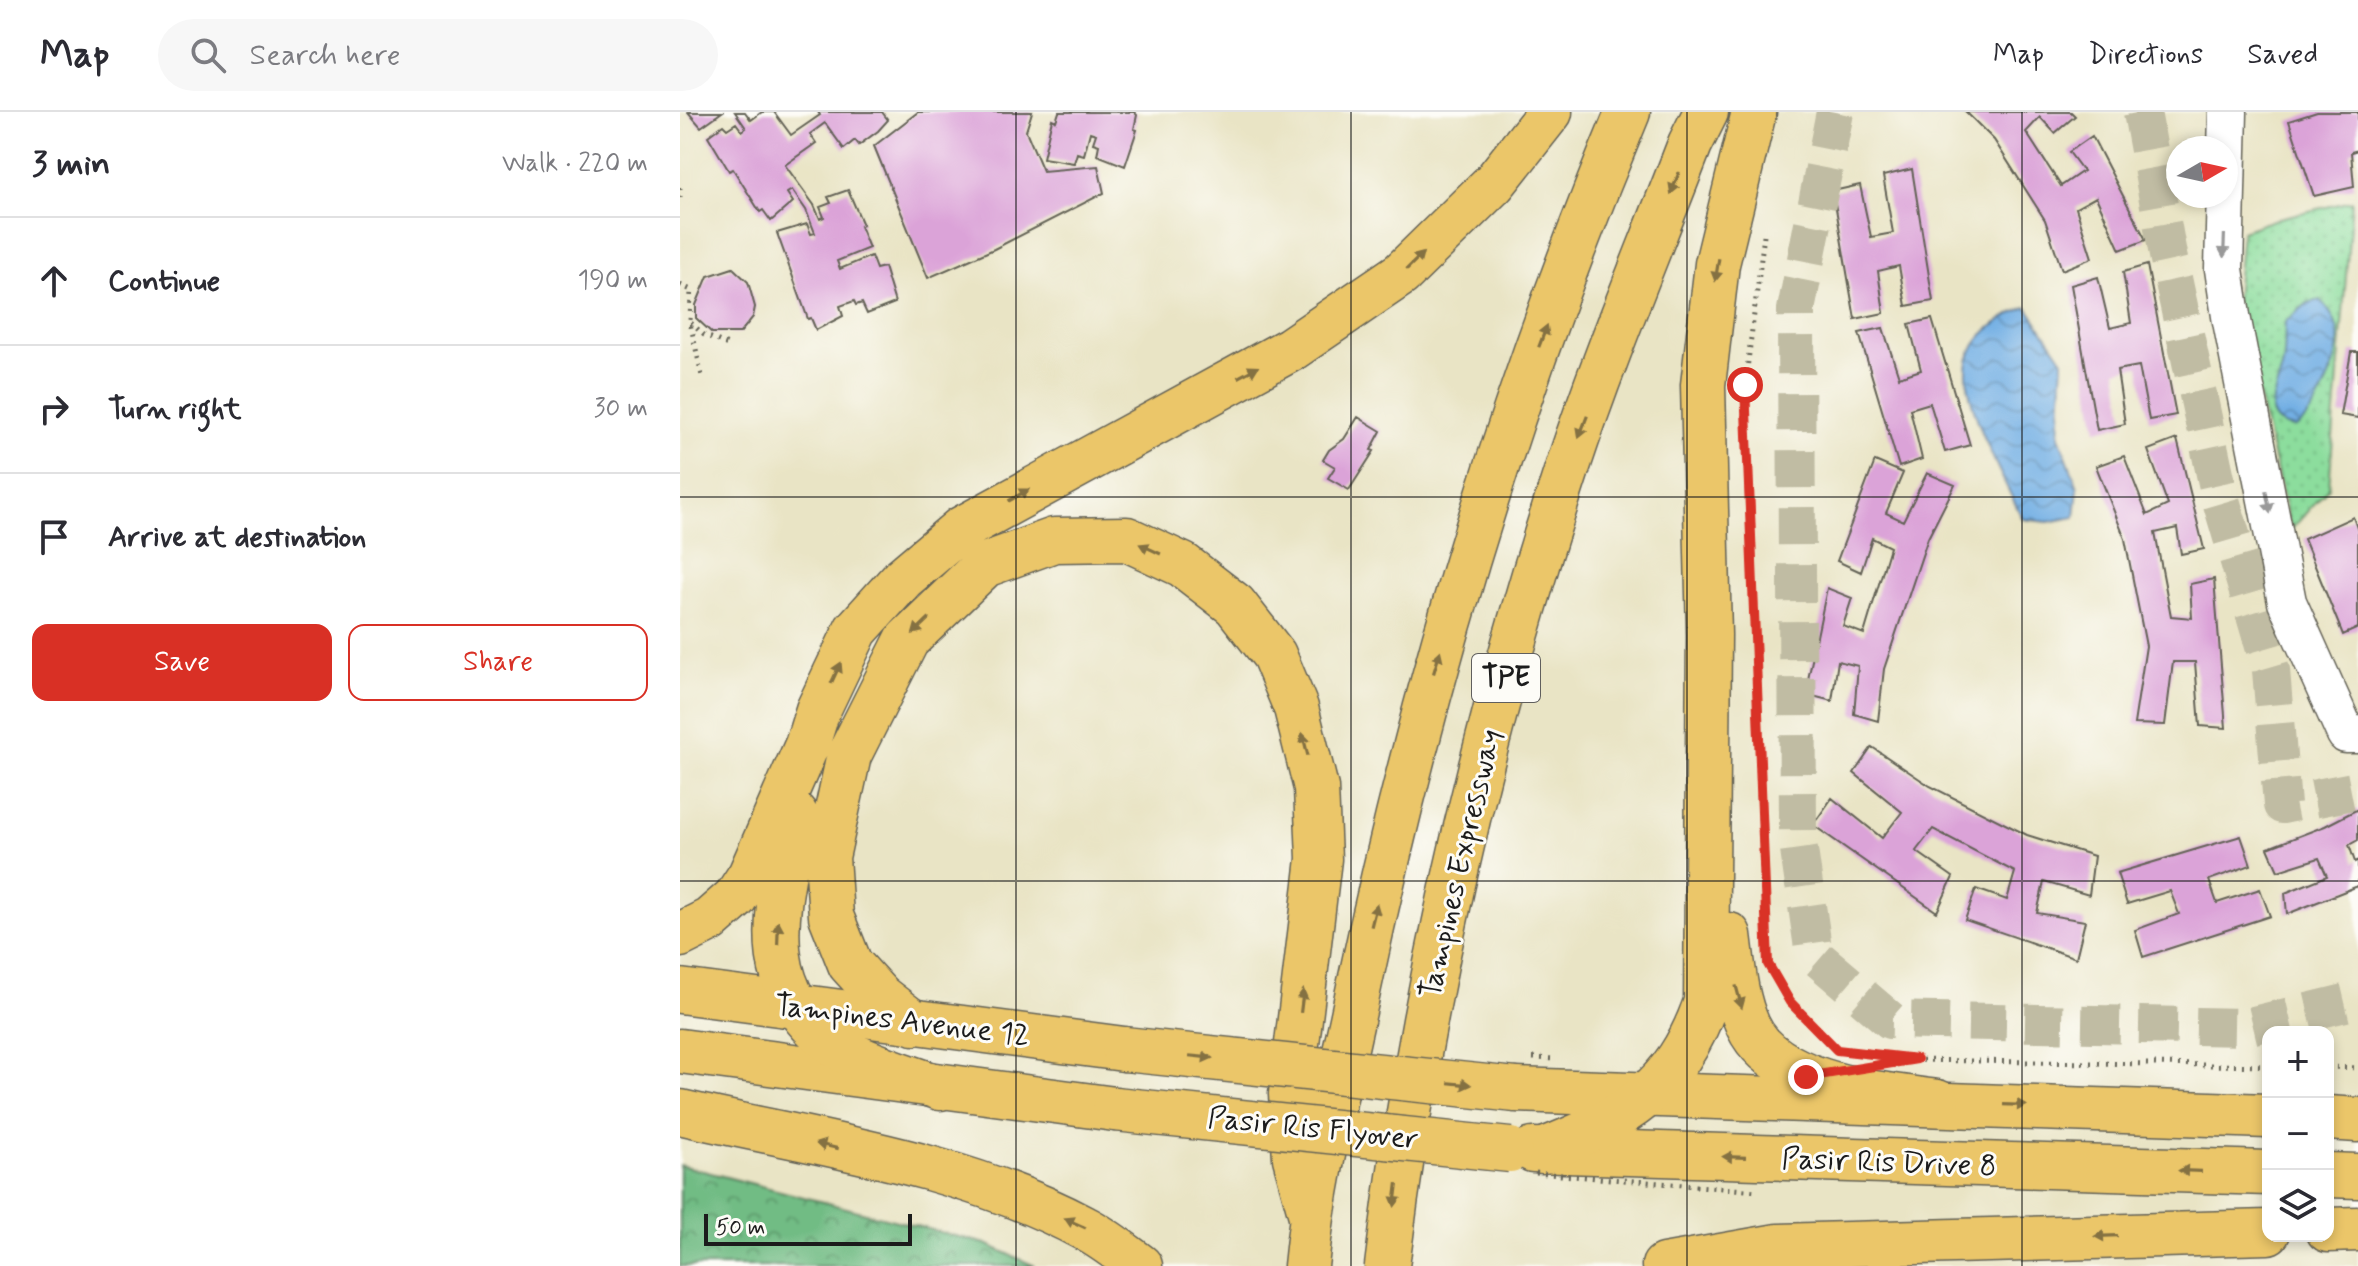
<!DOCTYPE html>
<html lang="en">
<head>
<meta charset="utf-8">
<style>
  :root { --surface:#fff; --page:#f7f7f7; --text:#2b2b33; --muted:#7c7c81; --line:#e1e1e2; --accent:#d93025 }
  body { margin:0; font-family:Mynerve,sans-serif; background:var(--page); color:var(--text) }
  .controls { position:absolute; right:24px; bottom:24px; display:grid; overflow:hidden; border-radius:16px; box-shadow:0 4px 12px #0003 }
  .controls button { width:72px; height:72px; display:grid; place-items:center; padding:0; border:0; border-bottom:2px solid var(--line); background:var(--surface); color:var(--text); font:40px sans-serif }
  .compass { position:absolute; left:1486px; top:24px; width:72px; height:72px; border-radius:50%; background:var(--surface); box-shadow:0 4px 12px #0003; rotate:81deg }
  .scale { position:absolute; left:24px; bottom:20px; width:208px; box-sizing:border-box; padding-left:8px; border:4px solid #1c1c1c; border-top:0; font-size:22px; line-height:28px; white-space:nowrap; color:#1c1c1c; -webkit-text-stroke:6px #fdfcf7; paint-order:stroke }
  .stop { position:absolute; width:24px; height:24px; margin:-18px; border:6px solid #d93025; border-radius:50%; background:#fff }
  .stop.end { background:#d93025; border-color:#fff; box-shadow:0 2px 8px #0008 }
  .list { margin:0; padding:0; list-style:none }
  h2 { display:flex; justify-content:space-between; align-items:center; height:104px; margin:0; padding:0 32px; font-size:34px }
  h2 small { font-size:26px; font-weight:400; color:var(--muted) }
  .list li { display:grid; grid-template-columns:52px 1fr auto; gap:24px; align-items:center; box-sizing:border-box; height:128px; padding:0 32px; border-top:2px solid var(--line) }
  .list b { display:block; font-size:30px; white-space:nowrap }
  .list em { font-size:26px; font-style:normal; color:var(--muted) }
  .actions { display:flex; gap:16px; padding:24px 32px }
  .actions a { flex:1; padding:18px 0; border:2px solid var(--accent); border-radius:16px; text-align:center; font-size:28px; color:var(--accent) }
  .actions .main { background:var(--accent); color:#fff }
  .icon { flex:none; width:44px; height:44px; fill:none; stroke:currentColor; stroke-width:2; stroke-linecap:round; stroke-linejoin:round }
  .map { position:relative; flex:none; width:1678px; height:1154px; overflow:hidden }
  header { display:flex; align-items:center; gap:48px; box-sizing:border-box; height:112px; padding:0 40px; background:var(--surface); border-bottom:2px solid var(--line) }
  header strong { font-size:38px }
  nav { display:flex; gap:44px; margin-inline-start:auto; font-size:28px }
  .search { width:560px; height:72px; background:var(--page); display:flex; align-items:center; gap:20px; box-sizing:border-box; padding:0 28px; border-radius:44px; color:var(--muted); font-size:30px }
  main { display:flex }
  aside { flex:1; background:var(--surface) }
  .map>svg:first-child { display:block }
</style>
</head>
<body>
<header>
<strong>Map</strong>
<div class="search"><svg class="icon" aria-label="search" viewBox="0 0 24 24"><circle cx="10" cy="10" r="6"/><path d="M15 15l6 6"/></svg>Search here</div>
<nav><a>Map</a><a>Directions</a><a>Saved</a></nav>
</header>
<main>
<aside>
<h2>3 min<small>Walk · 220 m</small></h2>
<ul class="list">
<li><svg class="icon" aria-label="ahead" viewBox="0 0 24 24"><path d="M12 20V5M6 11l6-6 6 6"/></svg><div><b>Continue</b></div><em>190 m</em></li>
<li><svg class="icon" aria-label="right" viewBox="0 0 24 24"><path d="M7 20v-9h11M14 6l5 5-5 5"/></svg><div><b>Turn right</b></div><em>30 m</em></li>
<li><svg class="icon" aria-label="arrive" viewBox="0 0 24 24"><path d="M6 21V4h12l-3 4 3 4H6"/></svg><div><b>Arrive at destination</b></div></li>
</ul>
<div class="actions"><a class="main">Save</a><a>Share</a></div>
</aside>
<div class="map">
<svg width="1678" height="1154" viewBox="0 0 1678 1154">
  <defs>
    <pattern id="green-dots" width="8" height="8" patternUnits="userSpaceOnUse" patternTransform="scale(2)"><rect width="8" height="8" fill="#8cdd9d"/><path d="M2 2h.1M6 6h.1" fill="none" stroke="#78bd87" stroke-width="1.8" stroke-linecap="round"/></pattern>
    <pattern id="forest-crowns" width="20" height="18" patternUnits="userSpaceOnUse" patternTransform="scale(2)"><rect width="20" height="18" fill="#71bc84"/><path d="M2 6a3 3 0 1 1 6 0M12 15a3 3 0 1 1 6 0" fill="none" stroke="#5c986b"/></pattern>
    <pattern id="water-waves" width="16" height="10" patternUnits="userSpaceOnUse" patternTransform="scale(2)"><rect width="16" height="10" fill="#72afe4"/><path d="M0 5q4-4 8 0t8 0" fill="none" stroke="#5d8eb8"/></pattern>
  </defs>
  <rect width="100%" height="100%" fill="#fdfcf7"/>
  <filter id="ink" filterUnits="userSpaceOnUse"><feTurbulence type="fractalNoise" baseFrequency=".0125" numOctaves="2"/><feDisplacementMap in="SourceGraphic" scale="16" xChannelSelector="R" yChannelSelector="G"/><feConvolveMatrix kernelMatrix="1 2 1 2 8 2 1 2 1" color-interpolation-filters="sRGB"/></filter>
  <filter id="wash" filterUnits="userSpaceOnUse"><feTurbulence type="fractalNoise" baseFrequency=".006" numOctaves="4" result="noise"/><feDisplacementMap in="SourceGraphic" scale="32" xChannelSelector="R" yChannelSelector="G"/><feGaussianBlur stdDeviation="1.8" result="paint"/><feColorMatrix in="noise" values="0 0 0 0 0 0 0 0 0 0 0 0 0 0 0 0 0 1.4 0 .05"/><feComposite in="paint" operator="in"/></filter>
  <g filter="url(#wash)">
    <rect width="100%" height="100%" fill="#e9e4c5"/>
    <path fill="url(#green-dots)" stroke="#547c5c" stroke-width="2" d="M1672 89 1649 375 1611 418 1556 188 1562 119 1599 106Z"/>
    <path fill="url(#forest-crowns)" stroke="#466c50" stroke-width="2" d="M0 1053 306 1132 355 1154H0Z"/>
    <path fill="url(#water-waves)" stroke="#476680" stroke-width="2" d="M1640 188C1649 198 1656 207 1658 221 1662 244 1636 303 1616 316 1576 312 1597 280 1602 256 1606 242 1604 225 1605 210L1628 191Z
      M1347 195 1383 248 1379 324 1398 376 1395 405 1368 410 1343 407C1325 372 1285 295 1287 258 1288 226 1321 205 1347 195Z"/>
    <g id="blocks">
      <path fill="#dba3d8" d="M8 0H42L21 15Z
        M55 0H65L71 8 82 0H94L111 23 140 3 138 0H202L208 8 198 19 179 33 175 28 164 37 145 11 130 22 136 31 105 53 134 93 140 107 144 105 140 95 151 91 148 85 168 78 183 113 180 114 189 136 157 149 160 157 191 144 196 157 204 155 215 191 187 202 182 191 176 193 174 189 160 194 163 204 136 218 131 206 128 207 97 121 127 112 131 122 135 121 126 98 112 78 107 81 113 90 91 109 83 98 80 100 53 57 49 59 28 24 43 13 47 17 56 11 62 19 66 16Z
        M238 0H352L346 19 363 59 418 54 424 81 314 137 248 166 194 34Z
        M379 0H454L457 3 454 17 457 18 445 54 417 43 419 33 413 31 416 22 410 20 404 43 397 41 394 51 363 46 372 7 376 9Z
        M1286 0H1391L1395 4 1375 21 1360 5 1346 20 1381 74 1403 59 1389 40 1412 24 1466 128 1440 138 1416 85 1396 96 1412 146 1382 158 1365 108 1314 28Z
        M1637 0H1678V38L1671 40 1674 75 1634 84 1609 9Z
        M1232 57 1253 189 1226 194 1219 154 1198 159 1204 201 1175 207 1153 79 1180 73 1191 125 1213 121 1203 64Z
        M1467 153 1496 303 1469 308 1459 254 1437 258 1445 312 1417 318 1391 173 1418 165 1430 216 1451 211 1443 160Z
        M53 156 68 170 75 195 73 205 60 221H32L16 206V193L28 164Z
        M1252 207 1290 333 1265 340 1250 291 1230 297 1242 347 1219 355 1179 221 1203 216 1219 265 1241 258 1229 212Z
        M1671 240H1678V306L1660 303Z
        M678 305 701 319 691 338 694 339 669 378 648 366 655 355 643 348 649 338 664 327Z
        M1497 327 1524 437 1501 442 1497 416 1475 421 1491 504 1512 506 1510 472 1534 467 1546 616 1520 614 1515 550H1493L1485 613 1454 612 1466 534 1445 427 1416 354 1444 344 1467 403 1488 393 1468 338Z
        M1195 349 1223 361 1206 401 1223 409 1247 361 1275 373 1248 426 1204 557 1198 609 1174 602 1178 554 1158 549 1152 589 1125 582 1147 476 1172 486 1163 514 1184 522 1210 435 1192 426 1181 460 1157 449Z
        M1673 405 1678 419V516L1663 523 1624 427Z
        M1192 635 1250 674 1347 723 1414 744 1409 783 1364 770 1357 801 1405 809 1396 846 1285 808 1296 777 1327 788 1335 760 1253 717 1236 739 1273 765 1257 800 1133 713 1152 686 1202 726 1222 700 1174 661Z
        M1678 697V728L1669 733 1675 750 1678 748V774L1607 802 1605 781 1647 764 1639 746 1598 759 1588 736 1645 714Z
        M1561 724 1571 753 1529 768 1537 791 1580 777 1590 804 1463 845 1455 818 1499 802 1490 779 1447 792 1437 761Z"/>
    </g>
  </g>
  <g filter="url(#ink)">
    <use href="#blocks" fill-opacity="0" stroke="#646257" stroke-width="2"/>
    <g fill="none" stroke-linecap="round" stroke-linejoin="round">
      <path stroke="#c0bca3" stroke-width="38" stroke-dasharray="38 19" stroke-linecap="butt" d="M1155 0 1116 198 1118 731 1134 843 1210 908 1565 915 1678 888
        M1462 0 1488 143 1540 385 1591 558 1602 693 1678 678"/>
      <defs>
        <path id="minor" d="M1548 0 1544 157 1551 204 1607 490 1666 622H1678"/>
        <path id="major" d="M0 879 444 937
          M0 939 435 997
          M836 978 1588 1004
          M1648 1006 1678 1008
          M853 1038 1588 1061
          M1648 1063 1678 1064"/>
        <path id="highway" d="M115 702C99 792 70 874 158 935 181 951 232 965 260 976
          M0 823 30 808 55 786 70 763 127 633 138 598 176 518 223 466 281 417 611 237 721 162 814 71 870 0
          M1049 823C1053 853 1055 885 1068 914 1096 974 1200 982 1257 990
          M234 911 199 884 170 852 151 804 147 745 169 643 227 528 305 453 374 428 447 427 503 453 555 493 594 543 616 596 636 676 639 747 611 982 615 1046 631 1104
          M0 1000C134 1031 281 1050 404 1116 424 1126 442 1141 460 1154
          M862 1039C945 1006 995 979 1026 890L1029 523 1023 273 1037 152 1074 0
          M1648 1118 1678 1117
          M626 1154C635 1060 660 968 679 875 742 576 830 282 948 0
          M707 1154C740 883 803 614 888 354 924 245 969 139 1010 32L1026 0
          M984 1154 1098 1134 1588 1120"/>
      </defs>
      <use href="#minor" stroke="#646257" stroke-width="41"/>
      <use href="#major" stroke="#646257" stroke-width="47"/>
      <use href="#highway" stroke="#646257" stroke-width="47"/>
      <path stroke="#646257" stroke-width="5" stroke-dasharray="2 6" stroke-linecap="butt" d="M0 76V91
        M1084 123 1065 273 1085 816
        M0 173 11 178 10 210 22 264
        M11 211 24 223 48 233
        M1091 857 1110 890 1152 933
        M1200 943 1237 947
        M1234 948 1588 954
        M1648 955 1678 956"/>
      <use href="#minor" stroke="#fff" stroke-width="38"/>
      <use href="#major" stroke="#ebc669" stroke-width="44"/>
      <use href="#highway" stroke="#ebc669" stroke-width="44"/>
      <defs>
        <path id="major-bridge" d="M444 937 836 978
          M435 997 830 1038"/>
      </defs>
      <use href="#major-bridge" stroke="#646257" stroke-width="47" stroke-linecap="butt"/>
      <path stroke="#646257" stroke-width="5" stroke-dasharray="2 6" stroke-linecap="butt" d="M853 946 875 947
        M856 1061 1078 1079"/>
      <use href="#major-bridge" stroke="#ebc669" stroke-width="44"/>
    </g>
    <defs><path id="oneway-solid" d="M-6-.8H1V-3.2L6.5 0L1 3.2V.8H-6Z" transform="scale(2)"/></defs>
    <g fill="#847142">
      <use href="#oneway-solid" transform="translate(995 71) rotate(111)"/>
      <use href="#oneway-solid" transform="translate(735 149) rotate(-45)"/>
      <use href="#oneway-solid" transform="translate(1037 158) rotate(99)"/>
      <use href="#oneway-solid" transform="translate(863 224) rotate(-69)"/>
      <use href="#oneway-solid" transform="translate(568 260) rotate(-28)"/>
      <use href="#oneway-solid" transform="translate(903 315) rotate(111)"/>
      <use href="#oneway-solid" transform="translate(339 383) rotate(-30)"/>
      <use href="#oneway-solid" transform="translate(470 437) rotate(-155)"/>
      <use href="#oneway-solid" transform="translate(241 514) rotate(136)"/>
      <use href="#oneway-solid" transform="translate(757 550) rotate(-73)"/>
      <use href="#oneway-solid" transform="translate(156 561) rotate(-65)"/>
      <use href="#oneway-solid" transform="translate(625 632) rotate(-104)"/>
      <use href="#oneway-solid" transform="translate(694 803) rotate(-76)"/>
      <use href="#oneway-solid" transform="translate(98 821) rotate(-88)"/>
      <use href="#oneway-solid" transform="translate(1059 885) rotate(75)"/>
      <use href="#oneway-solid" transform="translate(622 889) rotate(-83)"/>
      <use href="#oneway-solid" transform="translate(521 945) rotate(6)"/>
      <use href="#oneway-solid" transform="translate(780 972) rotate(6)"/>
      <use href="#oneway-solid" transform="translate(1335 993) rotate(2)"/>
      <use href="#oneway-solid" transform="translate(147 1034) rotate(-167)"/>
      <use href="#oneway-solid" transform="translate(1054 1045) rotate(-178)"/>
      <use href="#oneway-solid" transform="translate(1510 1059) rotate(-178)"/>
      <use href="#oneway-solid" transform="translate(716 1083) rotate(97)"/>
      <use href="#oneway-solid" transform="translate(395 1111) rotate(-155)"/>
      <use href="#oneway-solid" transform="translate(1426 1124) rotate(178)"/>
    </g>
    <g fill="#999">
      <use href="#oneway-solid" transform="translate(1544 134) rotate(92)"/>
      <use href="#oneway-solid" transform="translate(1588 390) rotate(79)"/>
    </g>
  </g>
  <g fill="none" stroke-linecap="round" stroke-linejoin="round" filter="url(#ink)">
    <path stroke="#d93025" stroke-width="10" d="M1065 273 1088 852 1110 890 1157 938 1237 947 1126 965"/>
  </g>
  <path fill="none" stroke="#1c1c1c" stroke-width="2" stroke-opacity="0.55" d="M336 0V1154M671 0V1154M1007 0V1154M1342 0V1154M0 385H1678M0 769H1678"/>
  <g text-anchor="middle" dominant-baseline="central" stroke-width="6" stroke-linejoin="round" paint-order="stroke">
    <rect fill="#fdfcf7" stroke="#605f5e" stroke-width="2" x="792" y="542" width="68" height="48" rx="6"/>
    <g font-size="28" font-weight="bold" fill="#1c1c1c">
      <text x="826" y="566">TPE</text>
    </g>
    <g font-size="30" fill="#1c1c1c" stroke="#fdfcf7">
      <text transform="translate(781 752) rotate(-77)">Tampines Expressway</text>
      <text transform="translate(222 909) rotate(7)">Tampines Avenue 12</text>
      <text transform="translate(633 1017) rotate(6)">Pasir Ris Flyover</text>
      <text transform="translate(1209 1051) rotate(2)">Pasir Ris Drive 8</text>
    </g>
  </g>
</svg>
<div class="controls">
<button>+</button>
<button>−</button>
<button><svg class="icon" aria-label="layers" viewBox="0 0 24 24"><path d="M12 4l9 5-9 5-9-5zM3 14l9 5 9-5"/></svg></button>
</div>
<svg class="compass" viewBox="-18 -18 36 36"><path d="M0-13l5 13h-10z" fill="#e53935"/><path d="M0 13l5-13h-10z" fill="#7c7c81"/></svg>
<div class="scale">50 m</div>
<div class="stop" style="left:1065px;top:273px"></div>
<div class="stop end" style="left:1126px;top:965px"></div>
</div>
</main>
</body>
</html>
